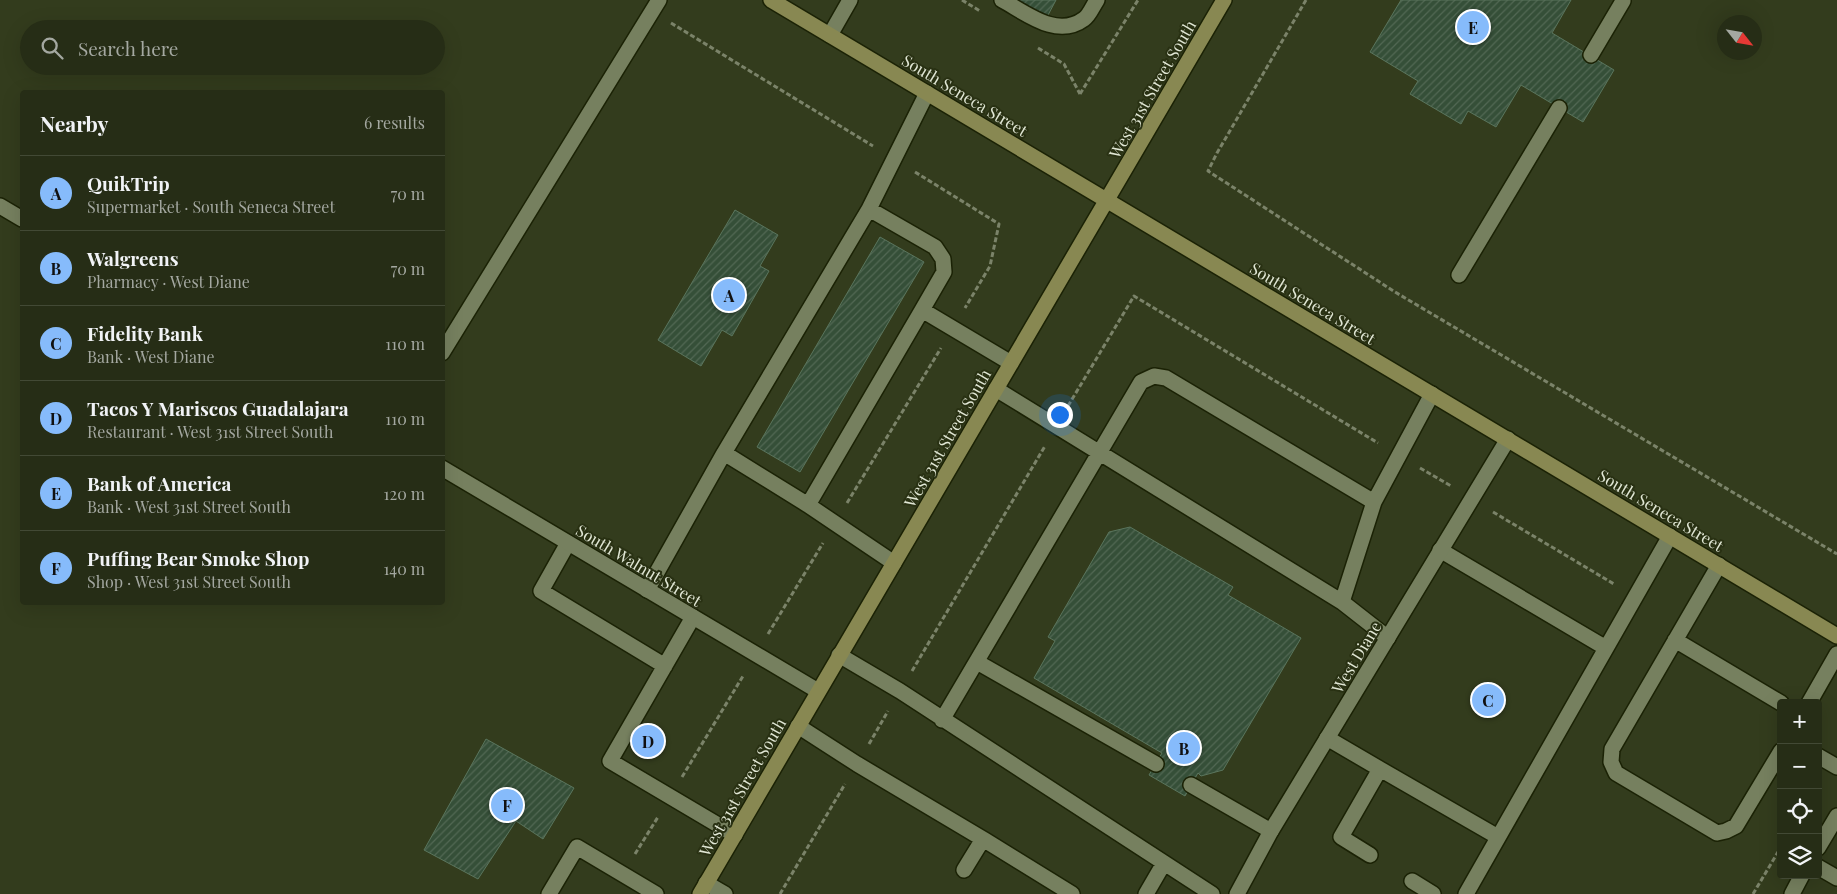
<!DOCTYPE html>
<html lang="en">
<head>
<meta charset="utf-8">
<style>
  :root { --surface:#262d16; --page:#2e351f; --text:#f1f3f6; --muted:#a4a8a1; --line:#424935; --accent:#86bbfb }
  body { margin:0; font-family:"Playfair Display",serif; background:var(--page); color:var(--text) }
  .controls { position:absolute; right:15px; bottom:15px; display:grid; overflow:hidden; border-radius:5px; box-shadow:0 5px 20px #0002 }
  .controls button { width:45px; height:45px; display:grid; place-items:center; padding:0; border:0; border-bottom:1px solid var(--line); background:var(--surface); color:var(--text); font:25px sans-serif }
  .compass { position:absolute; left:1717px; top:15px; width:45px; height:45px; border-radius:50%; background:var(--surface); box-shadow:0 5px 20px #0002; rotate:121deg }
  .you { position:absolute; left:1059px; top:414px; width:18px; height:18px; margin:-12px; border:4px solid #fff; border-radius:50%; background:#1a73e8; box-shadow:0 0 0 8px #1a73e833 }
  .badge { display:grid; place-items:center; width:32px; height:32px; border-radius:50%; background:var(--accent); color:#111; font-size:16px; font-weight:700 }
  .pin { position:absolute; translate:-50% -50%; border:2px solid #fff; box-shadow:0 1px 5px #0006 }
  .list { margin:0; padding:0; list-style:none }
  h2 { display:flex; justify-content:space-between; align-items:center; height:65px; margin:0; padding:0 20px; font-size:21px }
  h2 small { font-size:16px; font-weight:400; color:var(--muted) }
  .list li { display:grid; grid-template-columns:32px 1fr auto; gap:15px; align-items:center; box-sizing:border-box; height:75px; padding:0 20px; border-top:1px solid var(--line) }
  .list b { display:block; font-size:19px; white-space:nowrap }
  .list p { margin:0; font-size:16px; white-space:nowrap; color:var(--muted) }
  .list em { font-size:16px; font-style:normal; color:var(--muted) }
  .icon { flex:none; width:28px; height:28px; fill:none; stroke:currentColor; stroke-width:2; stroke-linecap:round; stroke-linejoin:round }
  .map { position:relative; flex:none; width:1837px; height:894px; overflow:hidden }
  .search { position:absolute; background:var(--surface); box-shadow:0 5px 20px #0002; left:20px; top:20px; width:425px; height:55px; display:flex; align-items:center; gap:12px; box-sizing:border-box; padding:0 18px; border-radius:28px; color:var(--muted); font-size:19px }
  .panel { position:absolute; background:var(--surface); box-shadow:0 5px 20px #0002; left:20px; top:90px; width:425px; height:515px; border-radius:5px }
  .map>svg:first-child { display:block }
</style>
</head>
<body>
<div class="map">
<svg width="1837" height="894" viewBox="0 0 1837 894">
  <defs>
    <pattern id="building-hatch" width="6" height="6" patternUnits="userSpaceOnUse" patternTransform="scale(1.25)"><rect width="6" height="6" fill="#354f38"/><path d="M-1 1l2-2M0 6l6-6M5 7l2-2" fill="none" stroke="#526854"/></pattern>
  </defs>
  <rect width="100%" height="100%" fill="#333c1d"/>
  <path fill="url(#building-hatch)" stroke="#5a755d" d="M1018 0H1056L1047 17Z
    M1401 0H1571L1552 33 1614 70 1583 122 1521 85 1496 127 1468 111 1461 124 1410 94 1418 81 1370 52Z
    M735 210 778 235 760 266 769 271 732 336 722 330 701 366 658 340Z
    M880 237 924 262 800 472 757 447Z
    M1130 527 1233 587 1228 595 1301 638 1223 770 1201 776 1198 773 1185 796 1149 775 1162 753 1034 678 1055 641 1048 637 1109 532Z
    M486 739 574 788 543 839 516 821 478 879 424 850Z"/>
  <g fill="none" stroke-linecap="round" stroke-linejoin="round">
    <defs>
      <path id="lane" d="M1002 0C1026 13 1057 39 1084 19 1089 16 1093 6 1097 0
        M830 35 850 0
        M1591 55 1623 1
        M869 209 935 247 943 259 944 272 922 310
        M1459 275 1559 108
        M442 353 659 0
        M996 389 1342 602 1388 638
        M724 453 808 505
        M568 543 541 591 665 666
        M1440 550 1606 648
        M894 563 808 505 922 310 1011 363
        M1719 565 1612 749 1611 762 1616 773 1717 833 1726 831 1736 826 1781 751
        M647 590 724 453 869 209 927 93
        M1342 602 1374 502 1432 394
        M693 617 610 761 735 835
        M1675 640 1781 703
        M839 655 900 691 1212 894
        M977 662 1156 764
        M1809 703 1837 654
        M942 720 1141 382 1154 376 1166 378 1374 502
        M798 726 857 764 983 839
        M1327 738 1380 769 1341 837 1370 855
        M1818 756 1837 767
        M1380 769 1498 837
        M1191 785 1271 831
        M1818 867 1837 878
        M964 870 983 839 1072 894
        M1412 881 1433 894
        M706 883 725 894
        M549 894 577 847 656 894
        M1146 894 1164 863
        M1466 894 1670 536"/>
      <path id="street" d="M0 206 22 219
        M442 468 818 691
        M1818 848 1837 816
        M1237 894 1271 831 1508 439
        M1792 894 1802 875"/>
      <path id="secondary" d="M771 0 1837 636
        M700 894 1224 0"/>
    </defs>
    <use href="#lane" stroke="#1b2205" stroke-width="18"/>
    <use href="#street" stroke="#1b2205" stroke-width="18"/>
    <use href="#secondary" stroke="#1b2205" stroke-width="18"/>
    <path stroke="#7b8369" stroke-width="3" stroke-dasharray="5 2.5" stroke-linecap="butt" d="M962 0 980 11
      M1306 0 1217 153 1208 171 1395 292 1837 554
      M671 23 873 146
      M1038 48 1064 64 1080 94
      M1080 94 1138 0
      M915 172 999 224 990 266 965 308
      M1068 406 1134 296 1378 443
      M1420 468 1451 486
      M847 503 941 348
      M1493 512 1614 584
      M768 634 823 543
      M912 671 1045 446
      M869 744 888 711
      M682 777 743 676
      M635 854 658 817
      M780 894 845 784
      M1753 894 1781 847"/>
    <use href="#lane" stroke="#76805f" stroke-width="15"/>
    <use href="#street" stroke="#76805f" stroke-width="15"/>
    <use href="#secondary" stroke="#888852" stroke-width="15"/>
  </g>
  <g text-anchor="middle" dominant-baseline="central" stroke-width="4" stroke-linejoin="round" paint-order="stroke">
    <g font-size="16" fill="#e1e7d5" stroke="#293113">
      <text transform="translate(1152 89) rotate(-60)">West 31st Street South</text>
      <text transform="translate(965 95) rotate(31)">South Seneca Street</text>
      <text transform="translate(1313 303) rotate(31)">South Seneca Street</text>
      <text transform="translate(947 438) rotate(-60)">West 31st Street South</text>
      <text transform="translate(1661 510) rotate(31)">South Seneca Street</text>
      <text transform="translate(639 565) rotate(31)">South Walnut Street</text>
      <text transform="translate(1356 657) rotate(-59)">West Diane</text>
      <text transform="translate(742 787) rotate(-60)">West 31st Street South</text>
    </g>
  </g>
</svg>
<div class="controls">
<button>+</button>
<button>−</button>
<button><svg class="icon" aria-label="locate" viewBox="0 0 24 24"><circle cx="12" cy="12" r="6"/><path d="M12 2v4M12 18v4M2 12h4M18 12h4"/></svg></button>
<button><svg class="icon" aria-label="layers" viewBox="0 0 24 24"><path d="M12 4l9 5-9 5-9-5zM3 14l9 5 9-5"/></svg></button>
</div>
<svg class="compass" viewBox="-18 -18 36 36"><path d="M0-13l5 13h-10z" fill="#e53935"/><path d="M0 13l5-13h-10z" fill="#a4a8a1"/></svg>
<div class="you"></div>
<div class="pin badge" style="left:729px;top:295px">A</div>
<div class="pin badge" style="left:1184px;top:748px">B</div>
<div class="pin badge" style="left:1488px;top:700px">C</div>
<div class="pin badge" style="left:648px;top:741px">D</div>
<div class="pin badge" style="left:1473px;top:27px">E</div>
<div class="pin badge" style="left:507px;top:805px">F</div>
<div class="search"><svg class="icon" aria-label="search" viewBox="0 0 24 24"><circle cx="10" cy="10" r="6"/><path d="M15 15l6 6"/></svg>Search here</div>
<section class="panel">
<h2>Nearby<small>6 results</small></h2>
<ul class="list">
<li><span class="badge">A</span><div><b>QuikTrip</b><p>Supermarket · South Seneca Street</p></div><em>70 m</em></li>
<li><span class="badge">B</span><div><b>Walgreens</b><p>Pharmacy · West Diane</p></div><em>70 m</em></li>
<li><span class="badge">C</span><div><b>Fidelity Bank</b><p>Bank · West Diane</p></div><em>110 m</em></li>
<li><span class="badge">D</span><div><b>Tacos Y Mariscos Guadalajara</b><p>Restaurant · West 31st Street South</p></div><em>110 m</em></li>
<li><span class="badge">E</span><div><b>Bank of America</b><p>Bank · West 31st Street South</p></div><em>120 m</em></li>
<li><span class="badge">F</span><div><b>Puffing Bear Smoke Shop</b><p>Shop · West 31st Street South</p></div><em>140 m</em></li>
</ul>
</section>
</div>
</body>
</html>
